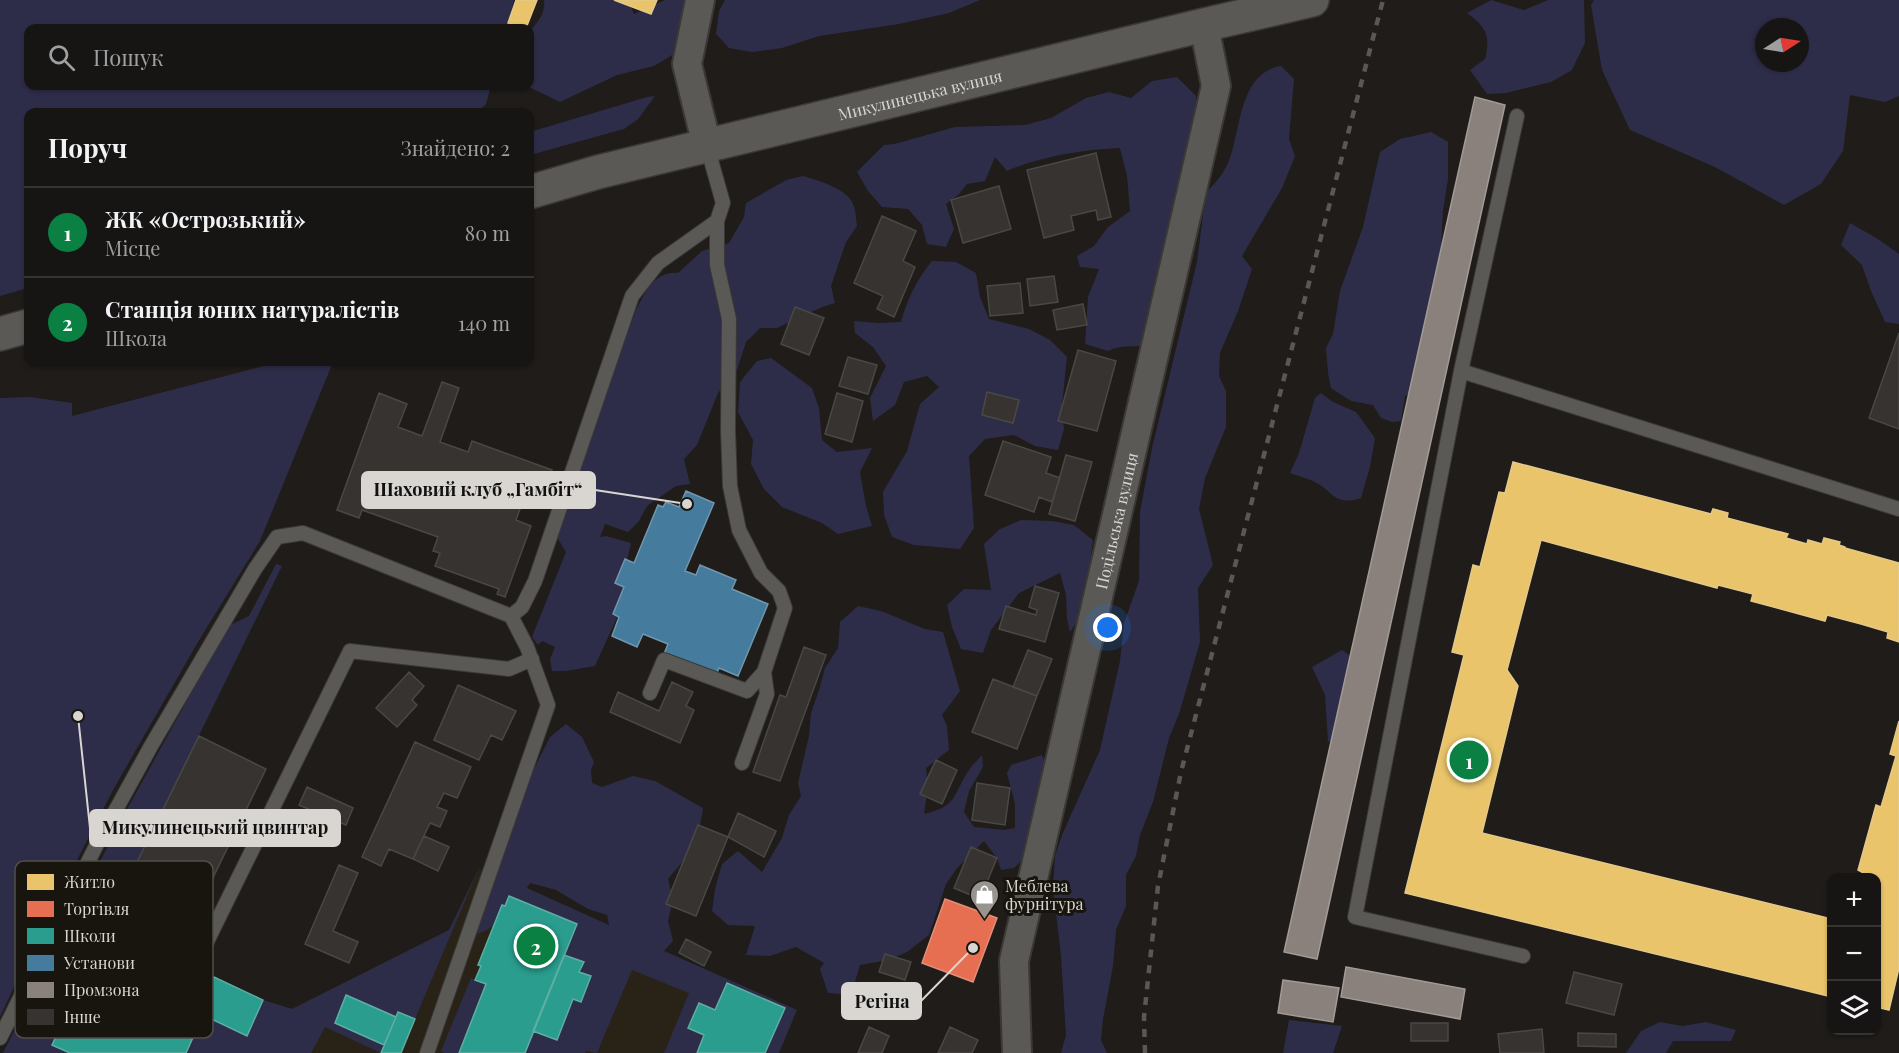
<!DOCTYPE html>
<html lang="uk">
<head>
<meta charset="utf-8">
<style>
  :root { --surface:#171513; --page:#201e1c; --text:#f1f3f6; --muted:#9e9fa0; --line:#363433; --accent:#0b8043 }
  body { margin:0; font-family:"Playfair Display",serif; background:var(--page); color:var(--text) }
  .controls { position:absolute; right:18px; bottom:18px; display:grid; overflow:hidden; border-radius:12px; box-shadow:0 2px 4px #0004 }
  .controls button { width:54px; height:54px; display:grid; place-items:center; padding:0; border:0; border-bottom:2px solid var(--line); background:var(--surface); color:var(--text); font:30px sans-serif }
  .compass { position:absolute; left:1755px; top:18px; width:54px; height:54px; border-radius:50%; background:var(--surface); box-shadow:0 2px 4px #0004; rotate:78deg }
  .you { position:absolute; left:1108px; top:628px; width:21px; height:21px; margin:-15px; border:4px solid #fff; border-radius:50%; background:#1a73e8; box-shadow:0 0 0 9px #1a73e833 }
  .badge { display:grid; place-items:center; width:39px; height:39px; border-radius:50%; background:var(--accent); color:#fff; font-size:20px; font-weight:700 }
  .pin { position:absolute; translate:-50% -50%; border:3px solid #fff; box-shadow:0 2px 6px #0006 }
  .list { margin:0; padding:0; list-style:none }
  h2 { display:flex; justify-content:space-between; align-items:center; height:78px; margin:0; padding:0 24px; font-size:26px }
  h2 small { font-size:20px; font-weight:400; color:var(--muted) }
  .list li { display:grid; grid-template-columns:39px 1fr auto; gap:18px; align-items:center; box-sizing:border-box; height:90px; padding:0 24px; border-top:2px solid var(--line) }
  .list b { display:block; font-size:22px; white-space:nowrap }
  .list p { margin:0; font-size:20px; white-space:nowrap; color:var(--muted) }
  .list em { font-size:20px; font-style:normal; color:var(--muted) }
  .icon { flex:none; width:33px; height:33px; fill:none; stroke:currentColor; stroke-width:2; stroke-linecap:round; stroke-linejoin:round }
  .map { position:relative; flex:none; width:1899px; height:1053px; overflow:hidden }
  .search { position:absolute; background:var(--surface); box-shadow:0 2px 4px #0004; left:24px; top:24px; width:510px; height:66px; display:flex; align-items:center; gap:15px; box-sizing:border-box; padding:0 21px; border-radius:12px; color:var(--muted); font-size:22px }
  .panel { position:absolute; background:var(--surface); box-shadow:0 2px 4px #0004; left:24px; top:108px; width:510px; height:258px; border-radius:12px }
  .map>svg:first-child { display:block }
</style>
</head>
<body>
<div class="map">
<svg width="1899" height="1053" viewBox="0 0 1899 1053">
  <rect width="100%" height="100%" fill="#1f1c19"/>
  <path fill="#292217" d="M479 868 797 1010 779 1053H186L203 1015 247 1035 263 1000 292 1009 449 930Z"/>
  <path fill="#2e2d49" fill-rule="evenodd" d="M0 0H514L507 28H28V86H491L486 104 478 112H28V288L0 296Z
    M544 0H628L634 14 665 0H708L702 37 654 66 617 75 560 102 527 86H530V30C538 24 546 11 544 0Z
    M725 0H980L949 13 899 24 819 36 782 48 752 52 729 48 716 34 719 11Z
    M1491 0 1524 10 1548 0H1584L1585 43 1572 70 1551 82 1506 93 1487 94 1470 70 1485 59C1491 35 1486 27 1467 13Z
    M1594 0H1899V96L1885 102 1850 95 1843 151 1821 184 1784 205 1715 167 1630 130 1602 70 1591 5ZM1764 27H1800V63H1764Z
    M1281 66 1294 79 1289 139 1295 156 1282 188 1242 256 1252 269 1238 311 1220 353 1219 376 1226 391V427L1205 478 1199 509 1213 565 1198 588 1200 642 1179 714 1169 738 1153 802 1140 835 1136 856 1126 875V906L1116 930 1113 966 1103 1019 1101 1040 1107 1053H1061L1066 1035 1061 956 1053 887 1055 856 1062 835 1100 750 1120 661 1124 623 1139 581 1140 512 1152 448 1197 262 1206 192C1217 182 1225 172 1230 158 1241 126 1240 73 1281 66Z
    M1177 77 1196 96 1198 117 1149 345C1133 348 1122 344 1108 351L1085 344 1088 297 1099 269 1080 267 1077 256 1094 246 1108 227 1130 211 1127 176 1120 148C1081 150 1042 156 1007 171L995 157 985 181 967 184 959 194 946 204 954 229 946 247 927 244 922 225 908 209 882 207 868 191 857 172 884 145 895 144 955 127 1025 125 1051 118 1086 98 1109 92 1131 98 1152 81Z
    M655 96 638 119 624 129 530 155V132L647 97Z
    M1431 132 1448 142V179L1443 210 1439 288 1423 388 1405 396 1401 421 1392 422 1381 418 1373 405 1351 401 1331 388 1328 373 1326 348 1333 334 1340 291 1363 227 1380 152 1400 139Z
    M803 176C817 180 845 188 852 202 856 209 856 219 857 226L846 242 831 286 835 303 822 307 777 328H760L746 342 737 370 718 393 697 445 684 459 690 484 676 486 647 506 639 521 628 532 605 524 600 537 606 536 631 543 623 578V604L595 666 566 671H552L550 659 555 647 542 641 538 645 532 637 566 552 558 539 555 531 636 310C646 292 654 271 678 273L702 251 729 243 744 217 746 203 786 180Z
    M1850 223 1878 239 1899 254V324L1885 322 1871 291 1862 265 1841 245Z
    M932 261 956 262 976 273 980 297 989 319 1029 329 1050 340 1067 357 1062 405 1064 429 1058 450 1035 446 1014 435 985 439 969 456 974 528 960 549 914 545 892 537 884 515 883 492 907 451 920 404 939 387 927 376 904 382 895 405 873 421 870 398 886 366 873 347 855 333 854 321 878 323 901 322C908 297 916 281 932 261Z
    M771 358 812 388 819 408 822 440 837 452 872 448 860 472 866 506 872 526 838 534 822 523 782 507 764 489 751 464 753 440 738 412 740 382 757 361Z
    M279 362H333L260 541 198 642 113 790 35 942 0 1017V398L30 397 72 403V416Z
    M1321 393 1333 402 1356 412 1375 438 1370 467 1361 498C1333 507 1333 490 1313 481 1306 478 1298 476 1290 473L1299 453 1315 398Z
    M1021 520 1052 521 1074 525 1093 540 1084 611 1070 632 1067 619 1066 595 1060 573 1019 593 991 630 983 653 961 649 952 627 947 605 964 589 991 590 984 544 1000 529Z
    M276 564 282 566 118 901 52 1044 70 1053H3L120 822 228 626 249 616Z
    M858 606 881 611 925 629 943 632 960 691 942 715 947 726 949 750 926 768 928 786 924 814C959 806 953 793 969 770 973 764 978 760 982 755L983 767 969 791 964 812 974 827 1004 830 1015 828V804L1007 773 1011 765 1042 755 1049 775 1026 856 1014 868 1001 870 997 858 984 841 958 867 946 884 929 935 907 952 888 960 860 965 851 995 828 993 820 969 824 963 796 947 770 956 746 955 755 926 728 925 712 911 715 889 722 864 738 851 762 872 782 838 789 815 801 796 798 783 809 736 811 713 819 690 825 668 838 648 840 622Z
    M1342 650 1349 655 1353 671 1347 734 1328 742 1325 695 1312 667Z
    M566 724 582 737 594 762 591 770 592 783 602 787 633 776 655 781 703 808 697 844 668 879 673 900 668 921 673 941 664 951 797 1010 779 1053H765L785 1008 727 983 715 1010 699 1003 688 1028 704 1035 697 1053H664L689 993 632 970 597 1053 586 1051 585 1053H525L533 1031 557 1040 573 999 591 976 579 972 583 962 564 955 499 922C487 930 478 937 464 933L465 923 480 889 500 864 504 847 529 779 550 737ZM530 883 556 890 588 909 607 915 609 925 527 888Z
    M479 868 415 1019 399 1012 396 1017 346 995 335 1023 384 1045 381 1053 325 1027 311 1053H186L203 1015 247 1035 263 1000 292 1009 449 930Z
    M471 978 486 984 459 1053H444L441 1051Z
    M1289 1020 1342 1026 1333 1053H1283Z
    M1660 1022 1683 1026 1706 1022 1736 1030 1731 1041H1673L1666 1053H1626L1641 1031Z"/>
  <path fill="#e9c46a" stroke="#e4c989" stroke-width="1.5" d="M516 0H537L526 28 508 23Z
    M614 0H657L651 14Z
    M1513 462 1711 514 1713 509 1728 513 1727 518 1788 534 1786 538 1807 544 1808 540 1822 544 1824 538 1840 542 1839 545 1845 547V548L1899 563V642L1887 638 1888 632 1861 624 1827 615 1825 621 1751 601 1753 594 1718 585 1717 588 1541 540 1507 670 1518 686 1482 833 1832 919V997L1405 893 1464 655 1452 652 1473 565 1480 567 1499 492 1505 493Z
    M1899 721V968L1889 1010 1876 1007V878H1861L1862 872 1858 870 1876 805 1881 807 1896 756 1890 754Z"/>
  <path fill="#e76f51" stroke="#e38e78" stroke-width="1.5" d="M945 899 997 918 973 982 922 963Z"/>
  <path fill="#2a9d8f" stroke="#5eaea3" stroke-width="1.5" d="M509 896 577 924 525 1053H459L486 984 475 980 481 966 478 965 502 905 505 906Z
    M118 901 160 920 112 1021 141 1035 165 983 203 1001 214 977 263 1000 247 1036 203 1015 186 1053H70L52 1045Z
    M564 955 584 962 579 972 591 976 581 1002 573 999 557 1040 533 1031Z
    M727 983 785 1008 765 1053H697L704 1035 688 1028 699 1003 715 1010Z
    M346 995 396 1017 384 1045 335 1023Z
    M398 1012 415 1019 401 1053H381Z"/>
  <path fill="#457b9d" stroke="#7196ad" stroke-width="1.5" d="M686 491 714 503 685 571 696 575 700 565 736 580 732 589 768 604 738 676 719 668 716 675 664 654 668 644 643 634 637 647 612 636 619 617 613 614 624 587 615 583 625 559 634 563 658 505 663 507 666 502 679 507Z"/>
  <path fill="#8a817c" stroke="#a29a96" stroke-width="1.5" d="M1475 97 1505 105 1317 959 1284 952Z
    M1346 967 1465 989 1460 1019 1341 997Z
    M1283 980 1339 988 1333 1022 1278 1013Z"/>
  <path fill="#363330" stroke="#4a4845" stroke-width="1.5" d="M1096 153 1111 217 1098 220 1096 210 1071 216 1074 230 1044 238 1027 170Z
    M999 186 1011 229 963 243 951 200Z
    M882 216 916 231 903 261 915 267 894 317 877 309 883 296 854 283Z
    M1054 276 1058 302 1030 306 1027 279Z
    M1020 283 1023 313 990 316 987 286Z
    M1083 304 1087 325 1057 330 1053 310Z
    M795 307 824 318 809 355 781 344Z
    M1899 333V429L1869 418Z
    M1078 350 1116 361 1097 431 1058 421Z
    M848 357 877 365 868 394 839 386Z
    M442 382 459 388 440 442 468 452 472 441 552 470 541 501 525 495 516 520 531 526 505 597 497 594 499 589 435 566 440 553 433 551 438 537 362 510 359 518 337 510 379 393 407 404 398 427 422 436Z
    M987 392 1019 400 1013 423 982 415Z
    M837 393 863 401 852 442 825 434Z
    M1003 441 1051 457 1046 473 1060 478 1052 502 1039 497 1034 512 985 495Z
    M1066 455 1092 462 1075 521 1049 514Z
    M1035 586 1059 593 1045 642 999 629 1006 606 1036 615 1037 610 1029 607Z
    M804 647 826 655 780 781 753 772 780 695 786 697Z
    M1028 650 1052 659 1037 696 1013 687Z
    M409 672 424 686 412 700 417 705 397 727 376 708Z
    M993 679 1037 696 1017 749 972 732Z
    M672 682 693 692 686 706 694 710 680 743 610 712 618 692 659 711Z
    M458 685 516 711 502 740 491 735 479 760 434 740Z
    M199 736 266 769 186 933 118 901Z
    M415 742 471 767 457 798 444 793 437 807 447 811 440 827 430 823 413 859 389 849 381 866 362 857Z
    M936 760 957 770 942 804 920 794Z
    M977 783 1010 788 1005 825 972 820Z
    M307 787 353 808 346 825 299 805Z
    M738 813 776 831 764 857 728 837Z
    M698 825 728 837 696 916 666 904Z
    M424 836 449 847 438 871 413 859Z
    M971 847 997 858 980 899 954 888Z
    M339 865 358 873 333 931 358 942 349 963 305 944Z
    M686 939 711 952 704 966 679 953Z
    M885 954 911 962 905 980 879 972Z
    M1574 972 1622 984 1614 1015 1566 1003Z
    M1411 1023H1448V1041H1411Z
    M869 1027 889 1036 882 1053H858Z
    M950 1027 978 1040 972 1053H938Z
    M1542 1029 1544 1053H1500L1498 1034Z
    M1578 1033 1616 1034V1047L1578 1046Z"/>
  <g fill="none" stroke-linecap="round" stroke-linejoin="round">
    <defs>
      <path id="lane" d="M1517 116 1461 371 1355 917 1523 956
        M1461 371 1899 509
        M650 693 664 660 747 691 764 672 785 608 779 591 761 573 739 530 730 486 728 430 729 319 717 265V221
        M742 763 767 694 764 672
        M193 970 350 651 509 669 532 659
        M0 1038 97 844 151 746 255 569 277 537 303 533 511 616 522 607 535 581 632 296 658 263 717 221 723 203 707 146
        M427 1053 548 705 527 647 511 616"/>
      <g id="street">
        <path d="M700 0 687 64 707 146"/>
        <path id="s1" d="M1017 1053 1014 961 1216 86 1204 25"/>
      </g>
      <g id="secondary">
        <path id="s2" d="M530 192 598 172 1204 25 1312 0"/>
        <path d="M0 334 28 326"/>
      </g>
    </defs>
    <use href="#lane" stroke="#3b3836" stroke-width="16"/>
    <use href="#street" stroke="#3b3836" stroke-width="32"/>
    <use href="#secondary" stroke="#3b3836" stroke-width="36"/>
    <use href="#lane" stroke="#5b5956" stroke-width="14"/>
    <use href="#street" stroke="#5b5956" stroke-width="28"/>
    <use href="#secondary" stroke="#5b5956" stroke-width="33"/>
    <path stroke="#5a5855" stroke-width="4.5" stroke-dasharray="8 8" stroke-linecap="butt" d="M1145 1053 1144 1017 1158 886 1181 772 1383 0"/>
  </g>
  <defs>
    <symbol id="shop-pin" viewBox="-11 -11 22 30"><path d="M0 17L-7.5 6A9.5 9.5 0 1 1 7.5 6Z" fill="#989591" stroke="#18140e"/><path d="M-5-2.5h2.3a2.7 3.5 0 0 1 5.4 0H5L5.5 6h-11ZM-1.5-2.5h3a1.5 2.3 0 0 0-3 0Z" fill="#fff"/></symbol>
  </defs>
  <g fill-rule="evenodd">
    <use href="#shop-pin" x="968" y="878" width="33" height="45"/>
  </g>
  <g text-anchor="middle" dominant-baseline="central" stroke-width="6" stroke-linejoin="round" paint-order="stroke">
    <g font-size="16" fill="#d9d6d2" stroke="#18140e">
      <text stroke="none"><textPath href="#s2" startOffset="402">Микулинецька вулиця</textPath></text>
      <text stroke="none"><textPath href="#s1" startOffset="544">Подільська вулиця</textPath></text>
    </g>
    <g font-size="16" fill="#d9d6d2" stroke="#18140e" text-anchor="start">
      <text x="1005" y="885">Меблева<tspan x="1005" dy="18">фурнітура</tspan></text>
    </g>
  </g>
  <rect x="15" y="861" width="198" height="177" rx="9" fill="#18140e" stroke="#524e49" stroke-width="1.5"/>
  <rect x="27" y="874" width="27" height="16" fill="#e9c46a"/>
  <rect x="27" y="901" width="27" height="16" fill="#e76f51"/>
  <rect x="27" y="928" width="27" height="16" fill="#2a9d8f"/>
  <rect x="27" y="955" width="27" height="16" fill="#457b9d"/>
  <rect x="27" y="982" width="27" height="16" fill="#8a817c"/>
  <rect x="27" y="1009" width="27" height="16" fill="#363330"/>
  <g font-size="16" fill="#d9d6d2">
    <text x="64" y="888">Житло</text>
    <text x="64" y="915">Торгівля</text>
    <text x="64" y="942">Школи</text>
    <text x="64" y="969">Установи</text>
    <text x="64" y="996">Промзона</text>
    <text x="64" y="1023">Інше</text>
  </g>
  <path fill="none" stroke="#d9d6d2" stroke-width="2" d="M687 504L595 490M78 716L90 828M973 948L921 1001"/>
  <g fill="#d9d6d2" stroke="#18140e" stroke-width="2">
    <circle cx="687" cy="504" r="6"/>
    <circle cx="78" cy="716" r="6"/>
    <circle cx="973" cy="948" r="6"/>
  </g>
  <g fill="#d9d6d2" stroke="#d9d6d2" stroke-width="2">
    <rect x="362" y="472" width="233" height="36" rx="6"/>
    <rect x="90" y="810" width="250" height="36" rx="6"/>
    <rect x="842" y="983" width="79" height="36" rx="6"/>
  </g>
  <g font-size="18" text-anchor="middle" font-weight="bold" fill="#111">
    <text x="478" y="496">Шаховий клуб „Гамбіт“</text>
    <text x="215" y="834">Микулинецький цвинтар</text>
    <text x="882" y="1008">Регіна</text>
  </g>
</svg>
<div class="controls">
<button>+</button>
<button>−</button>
<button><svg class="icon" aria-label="layers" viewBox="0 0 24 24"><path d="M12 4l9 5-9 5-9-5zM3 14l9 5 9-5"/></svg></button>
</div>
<svg class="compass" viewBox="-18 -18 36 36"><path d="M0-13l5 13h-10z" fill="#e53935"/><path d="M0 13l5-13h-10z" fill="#9e9fa0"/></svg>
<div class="you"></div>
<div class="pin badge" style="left:1469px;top:760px">1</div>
<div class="pin badge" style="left:536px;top:946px">2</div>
<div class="search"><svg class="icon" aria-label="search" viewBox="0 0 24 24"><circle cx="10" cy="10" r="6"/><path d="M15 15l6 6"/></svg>Пошук</div>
<section class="panel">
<h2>Поруч<small>Знайдено: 2</small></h2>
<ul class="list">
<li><span class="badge">1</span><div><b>ЖК «Острозький»</b><p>Місце</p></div><em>80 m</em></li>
<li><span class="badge">2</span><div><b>Станція юних натуралістів</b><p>Школа</p></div><em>140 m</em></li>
</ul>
</section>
</div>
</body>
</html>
